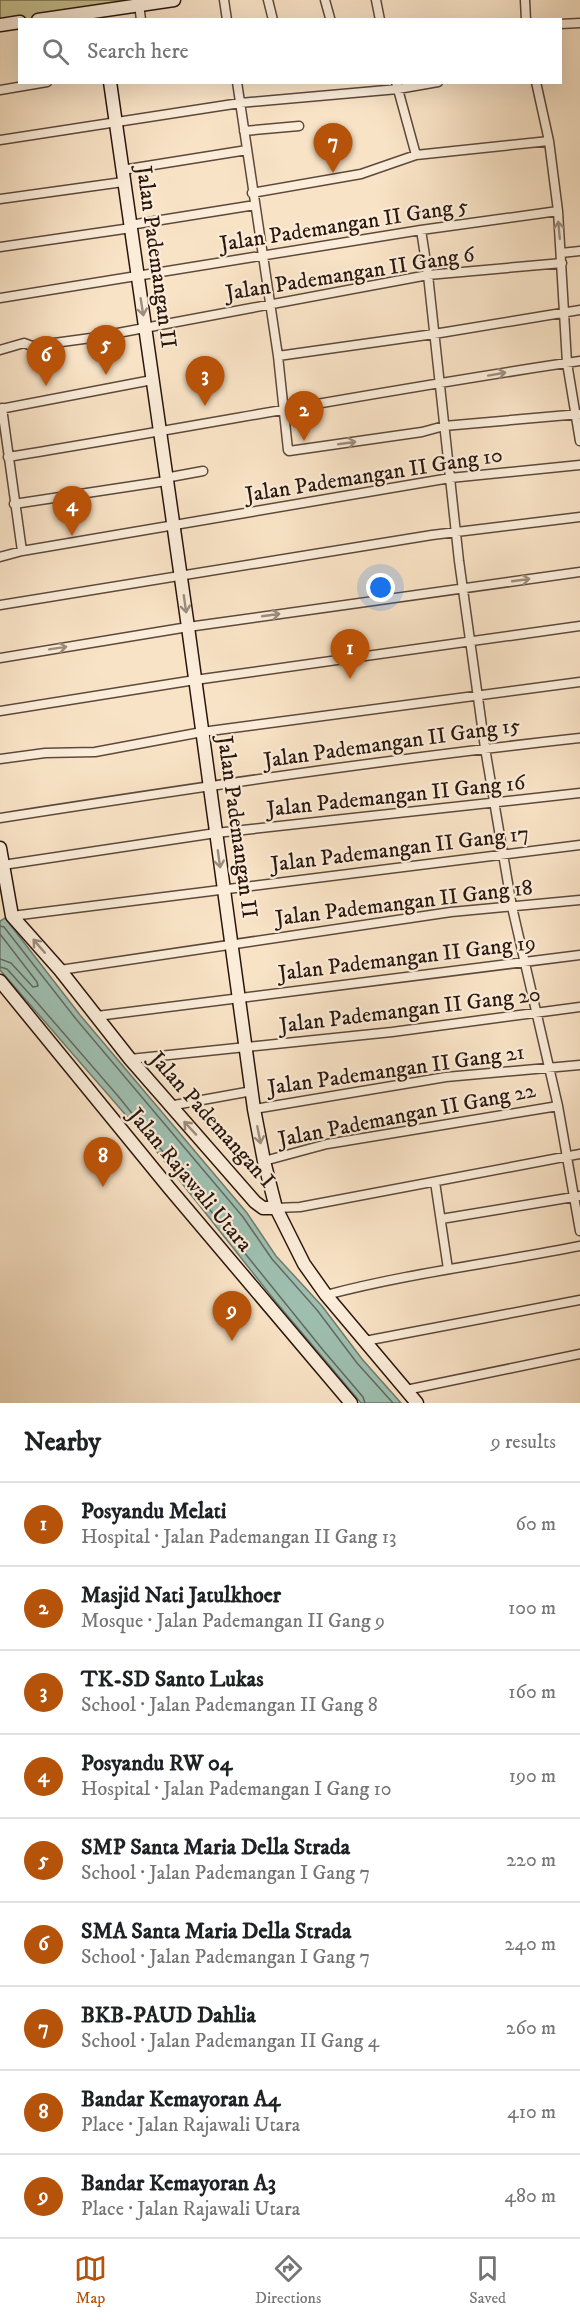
<!DOCTYPE html>
<html lang="en">
<head>
<meta charset="utf-8">
<style>
  :root { --surface:#fff; --page:#f6f6f6; --text:#202124; --muted:#757577; --line:#e0e0e0; --accent:#b45309 }
  body { margin:0; font-family:"IM FELL DW Pica",serif; background:var(--page); color:var(--text) }
  .you { position:absolute; left:381px; top:588px; width:21px; height:21px; margin:-15px; border:4px solid #fff; border-radius:50%; background:#1a73e8; box-shadow:0 0 0 9px #1a73e833 }
  .badge { display:grid; place-items:center; width:39px; height:39px; border-radius:50%; background:var(--accent); color:#fff; font-size:20px; font-weight:700 }
  .pin { position:absolute; translate:-50% -50px; filter:drop-shadow(0 2px 3px #0008) }
  .pin::after { content:''; position:absolute; top:32px; width:21px; height:18px; background:inherit; clip-path:polygon(0 0,100% 0,50% 100%) }
  .list { margin:0; padding:0; list-style:none }
  h2 { display:flex; justify-content:space-between; align-items:center; height:78px; margin:0; padding:0 24px; font-size:26px }
  h2 small { font-size:20px; font-weight:400; color:var(--muted) }
  .list li { display:grid; grid-template-columns:39px 1fr auto; gap:18px; align-items:center; box-sizing:border-box; height:84px; padding:0 24px; border-top:2px solid var(--line) }
  .list b { display:block; font-size:22px; white-space:nowrap }
  .list p { margin:0; font-size:20px; white-space:nowrap; color:var(--muted) }
  .list em { font-size:20px; font-style:normal; color:var(--muted) }
  .icon { flex:none; width:33px; height:33px; fill:none; stroke:currentColor; stroke-width:2; stroke-linecap:round; stroke-linejoin:round }
  .map { position:relative; flex:none; width:580px; height:1403px; overflow:hidden }
  .search { position:absolute; background:var(--surface); box-shadow:0 6px 24px #0002; left:18px; right:18px; top:18px; height:66px; display:flex; align-items:center; gap:15px; box-sizing:border-box; padding:0 21px; border-radius:0px; color:var(--muted); font-size:22px }
  .sheet { height:834px; background:var(--surface) }
  nav { display:flex; justify-content:space-around; align-items:center; box-sizing:border-box; height:84px; border-top:2px solid var(--line); background:var(--surface); font-size:16px; color:var(--muted) }
  nav a { display:grid; justify-items:center; gap:3px }
  nav .on { color:var(--accent) }
  .map>svg:first-child { display:block }
</style>
</head>
<body>
<div class="map">
<svg width="580" height="1403" viewBox="0 0 580 1403">
  <rect width="100%" height="100%" fill="#f9e3c6"/>
  <filter id="stains"><feTurbulence type="fractalNoise" baseFrequency=".00333" numOctaves="4"/><feColorMatrix values="0 0 0 0 .2 0 0 0 0 .09 0 0 0 0 .02 0 0 0 .5 -.17"/></filter>
  <radialGradient id="worn" r=".72"><stop offset=".6" stop-color="#630" stop-opacity="0"/><stop offset="1" stop-color="#630" stop-opacity=".3"/></radialGradient>
  <path fill="#c6c190" stroke="#786c4f" stroke-width="1.5" d="M0 0H178L38 19 20 20 0 25Z"/>
  <path fill="#9ebfb0" stroke="#707b6f" stroke-width="1.5" d="M5 918 80 1015 247 1213 276 1256 322 1306 362 1359 401 1403H361L276 1302 150 1143 0 970V921Z"/>
  <g fill="none" stroke-linecap="round" stroke-linejoin="round">
    <path stroke="#646a5f" stroke-width="1.5" d="M0 926 4 927 76 1019 243 1217 272 1259 317 1310 357 1363 393 1403
      M0 934 37 982 38 986 33 987 11 963 0 959
      M0 967 7 969 34 999 118 1096 323 1350 363 1397 365 1403"/>
    <defs>
      <path id="street" d="M224 0 227 20
        M268 0 273 20
        M325 0 330 18
        M376 0 380 20
        M525 0 526 20
        M139 4 141 20
        M560 24 580 23
        M237 82 278 356 288 450 289 451 422 432 444 426 580 414
        M396 82 416 155
        M536 82 549 141 558 211 567 363 580 441
        M0 90 47 82
        M244 131 299 126
        M0 140 240 103 398 89 438 82
        M122 170 247 150
        M252 193 361 174 416 155 549 141
        M0 199 123 182
        M130 225 255 205
        M421 230 428 275 459 561 485 748 512 907 558 1106 580 1231
        M0 247 131 228
        M561 253 580 251
        M0 298 421 230 558 211
        M0 350 24 343 32 346 91 338 428 275 562 263
        M278 356 434 334 580 310
        M2 408 22 551
        M0 409 152 380
        M8 457C199 426 389 389 580 361
        M165 478 203 471
        M14 504 166 481
        M0 557 22 551 450 478 580 465
        M0 605 432 535 580 517
        M0 658 188 627 580 572
        M0 711 195 680 580 626
        M0 759 45 753 95 752 202 732 580 682
        M0 818C193 788 386 759 580 738
        M3 865 216 833 580 793
        M12 916 580 845
        M60 970 451 912 580 900
        M97 1016 580 955
        M130 1059 392 1032 580 1007
        M169 1106 252 1091
        M254 1109 446 1077 580 1065
        M264 1161 327 1144 558 1106
        M435 1182 448 1269
        M276 1208 300 1207 580 1154
        M441 1219 580 1196
        M326 1295C409 1273 495 1263 580 1246
        M365 1341 580 1300
        M406 1390 580 1354"/>
      <path id="secondary" d="M38 20 174 0
        M0 25 20 22
        M110 82 188 627 254 1109 264 1161 276 1208 304 1264 326 1295 417 1403
        M0 848 12 916 60 970 130 1059 255 1202 263 1208H276
        M0 981 170 1189 351 1403"/>
    </defs>
    <use href="#street" stroke="#5e493c" stroke-width="11"/>
    <use href="#secondary" stroke="#2a160e" stroke-width="15"/>
    <use href="#street" stroke="#fbedda" stroke-width="8"/>
    <use href="#secondary" stroke="#fbedda" stroke-width="12"/>
  </g>
  <defs><path id="oneway-shaft" d="M-6 0H5M1.5-3L5.5 0L1.5 3" fill="none" stroke-width="1.6" stroke-linecap="round" stroke-linejoin="round" transform="scale(1.5)"/></defs>
  <g stroke="#9d8c7e">
    <use href="#oneway-shaft" transform="translate(559 230) rotate(-95)"/>
    <use href="#oneway-shaft" transform="translate(142 307) rotate(81)"/>
    <use href="#oneway-shaft" transform="translate(497 374) rotate(-10)"/>
    <use href="#oneway-shaft" transform="translate(347 443) rotate(-8)"/>
    <use href="#oneway-shaft" transform="translate(521 580) rotate(-8)"/>
    <use href="#oneway-shaft" transform="translate(185 604) rotate(82)"/>
    <use href="#oneway-shaft" transform="translate(271 615) rotate(-8)"/>
    <use href="#oneway-shaft" transform="translate(58 648) rotate(-9)"/>
    <use href="#oneway-shaft" transform="translate(219 859) rotate(82)"/>
    <use href="#oneway-shaft" transform="translate(39 946) rotate(-131)"/>
    <use href="#oneway-shaft" transform="translate(190 1128) rotate(-133)"/>
    <use href="#oneway-shaft" transform="translate(259 1135) rotate(79)"/>
  </g>
  <g text-anchor="middle" dominant-baseline="central" stroke-width="4.5" stroke-linejoin="round" paint-order="stroke">
    <g font-size="22" fill="#2a160e" stroke="#fbedda">
      <text transform="translate(344 225) rotate(-9)">Jalan Pademangan II Gang 5</text>
      <text transform="translate(156 257) rotate(82)">Jalan Pademangan II</text>
      <text transform="translate(350 274) rotate(-9)">Jalan Pademangan II Gang 6</text>
      <text transform="translate(374 475) rotate(-9)">Jalan Pademangan II Gang 10</text>
      <text transform="translate(392 743) rotate(-8)">Jalan Pademangan II Gang 15</text>
      <text transform="translate(396 796) rotate(-6)">Jalan Pademangan II Gang 16</text>
      <text transform="translate(237 827) rotate(82)">Jalan Pademangan II</text>
      <text transform="translate(400 849) rotate(-7)">Jalan Pademangan II Gang 17</text>
      <text transform="translate(404 903) rotate(-7)">Jalan Pademangan II Gang 18</text>
      <text transform="translate(407 958) rotate(-7)">Jalan Pademangan II Gang 19</text>
      <text transform="translate(410 1010) rotate(-7)">Jalan Pademangan II Gang 20</text>
      <text transform="translate(396 1070) rotate(-8)">Jalan Pademangan II Gang 21</text>
      <text transform="translate(407 1115) rotate(-11)">Jalan Pademangan II Gang 22</text>
      <text transform="translate(212 1120) rotate(48)">Jalan Pademangan I</text>
      <text transform="translate(190 1180) rotate(50)">Jalan Rajawali Utara</text>
    </g>
  </g>
  <rect width="100%" height="100%" filter="url(#stains)"/>
  <rect width="100%" height="100%" fill="url(#worn)"/>
</svg>
<div class="you"></div>
<div class="pin badge" style="left:350px;top:679px">1</div>
<div class="pin badge" style="left:304px;top:441px">2</div>
<div class="pin badge" style="left:205px;top:406px">3</div>
<div class="pin badge" style="left:72px;top:536px">4</div>
<div class="pin badge" style="left:106px;top:375px">5</div>
<div class="pin badge" style="left:46px;top:386px">6</div>
<div class="pin badge" style="left:333px;top:173px">7</div>
<div class="pin badge" style="left:103px;top:1187px">8</div>
<div class="pin badge" style="left:232px;top:1341px">9</div>
<div class="search"><svg class="icon" aria-label="search" viewBox="0 0 24 24"><circle cx="10" cy="10" r="6"/><path d="M15 15l6 6"/></svg>Search here</div>
</div>
<section class="sheet">
<h2>Nearby<small>9 results</small></h2>
<ul class="list">
<li><span class="badge">1</span><div><b>Posyandu Melati</b><p>Hospital · Jalan Pademangan II Gang 13</p></div><em>60 m</em></li>
<li><span class="badge">2</span><div><b>Masjid Nati Jatulkhoer</b><p>Mosque · Jalan Pademangan II Gang 9</p></div><em>100 m</em></li>
<li><span class="badge">3</span><div><b>TK-SD Santo Lukas</b><p>School · Jalan Pademangan II Gang 8</p></div><em>160 m</em></li>
<li><span class="badge">4</span><div><b>Posyandu RW 04</b><p>Hospital · Jalan Pademangan I Gang 10</p></div><em>190 m</em></li>
<li><span class="badge">5</span><div><b>SMP Santa Maria Della Strada</b><p>School · Jalan Pademangan I Gang 7</p></div><em>220 m</em></li>
<li><span class="badge">6</span><div><b>SMA Santa Maria Della Strada</b><p>School · Jalan Pademangan I Gang 7</p></div><em>240 m</em></li>
<li><span class="badge">7</span><div><b>BKB-PAUD Dahlia</b><p>School · Jalan Pademangan II Gang 4</p></div><em>260 m</em></li>
<li><span class="badge">8</span><div><b>Bandar Kemayoran A4</b><p>Place · Jalan Rajawali Utara</p></div><em>410 m</em></li>
<li><span class="badge">9</span><div><b>Bandar Kemayoran A3</b><p>Place · Jalan Rajawali Utara</p></div><em>480 m</em></li>
</ul>
</section>
<nav>
<a class="on"><svg class="icon" aria-label="map" viewBox="0 0 24 24"><path d="M3 6l6-2 6 2 6-2v14l-6 2-6-2-6 2zM9 4v14M15 6v14"/></svg>Map</a>
<a><svg class="icon" aria-label="directions" viewBox="0 0 24 24"><path d="M12 3l9 9-9 9-9-9zM9 14v-3h6M13 9l2 2-2 2"/></svg>Directions</a>
<a><svg class="icon" aria-label="saved" viewBox="0 0 24 24"><path d="M7 4h10v16l-5-4-5 4z"/></svg>Saved</a>
</nav>
</body>
</html>
